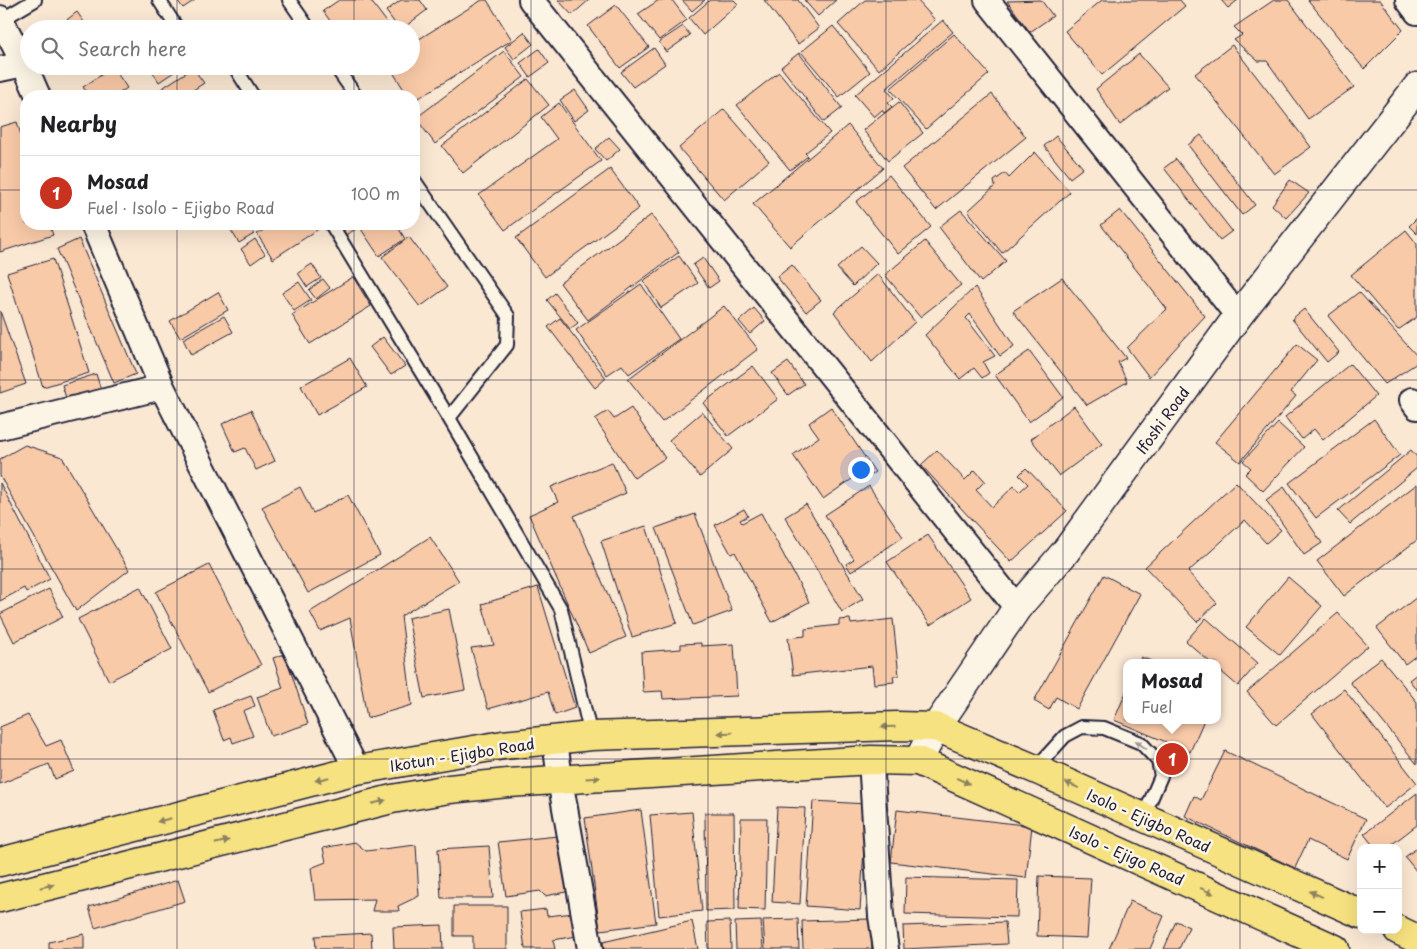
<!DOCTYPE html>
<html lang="en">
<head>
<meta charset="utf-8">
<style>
  :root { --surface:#fff; --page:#f2f2f2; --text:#202124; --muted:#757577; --line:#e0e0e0; --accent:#c8321e }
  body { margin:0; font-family:"Playpen Sans",sans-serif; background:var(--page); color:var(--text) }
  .controls { position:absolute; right:15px; bottom:15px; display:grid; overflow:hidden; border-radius:10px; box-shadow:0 5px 20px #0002 }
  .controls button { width:45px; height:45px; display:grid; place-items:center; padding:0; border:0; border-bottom:1px solid var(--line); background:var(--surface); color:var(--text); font:25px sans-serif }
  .you { position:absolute; left:860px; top:469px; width:18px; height:18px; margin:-12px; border:4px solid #fff; border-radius:50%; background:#1a73e8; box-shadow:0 0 0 8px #1a73e833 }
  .badge { display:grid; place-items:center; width:32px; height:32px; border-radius:50%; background:var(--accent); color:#fff; font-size:16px; font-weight:700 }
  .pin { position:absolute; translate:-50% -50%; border:2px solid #fff; box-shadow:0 1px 5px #0006 }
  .popup { position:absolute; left:1123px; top:659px; width:98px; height:65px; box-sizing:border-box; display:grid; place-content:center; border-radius:10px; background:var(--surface); filter:drop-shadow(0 1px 4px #0005); font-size:16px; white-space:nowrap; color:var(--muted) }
  .popup b { font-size:19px; color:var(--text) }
  .popup::after { content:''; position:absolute; left:50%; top:100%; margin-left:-10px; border:10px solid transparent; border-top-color:var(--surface) }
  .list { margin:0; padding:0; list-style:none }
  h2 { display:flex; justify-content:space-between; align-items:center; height:65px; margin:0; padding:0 20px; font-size:21px }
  h2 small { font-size:16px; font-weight:400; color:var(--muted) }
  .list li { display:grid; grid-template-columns:32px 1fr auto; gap:15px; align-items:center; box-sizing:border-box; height:75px; padding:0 20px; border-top:1px solid var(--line) }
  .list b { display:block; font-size:19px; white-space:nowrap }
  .list p { margin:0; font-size:16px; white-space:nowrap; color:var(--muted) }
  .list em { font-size:16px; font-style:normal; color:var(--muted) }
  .icon { flex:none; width:28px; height:28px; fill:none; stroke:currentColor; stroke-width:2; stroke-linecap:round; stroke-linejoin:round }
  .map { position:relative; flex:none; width:1417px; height:949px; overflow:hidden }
  .search { position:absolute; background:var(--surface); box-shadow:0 5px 20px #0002; left:20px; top:20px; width:400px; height:55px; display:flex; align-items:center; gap:12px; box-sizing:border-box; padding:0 18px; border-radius:28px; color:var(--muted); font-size:19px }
  .panel { position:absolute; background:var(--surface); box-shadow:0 5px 20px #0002; left:20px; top:90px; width:400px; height:140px; border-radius:20px }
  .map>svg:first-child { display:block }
</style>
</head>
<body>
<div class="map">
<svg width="1417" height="949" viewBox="0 0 1417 949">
  <rect width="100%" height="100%" fill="#fbe8d3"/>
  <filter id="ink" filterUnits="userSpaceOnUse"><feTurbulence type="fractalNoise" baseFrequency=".02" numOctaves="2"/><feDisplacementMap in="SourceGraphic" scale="10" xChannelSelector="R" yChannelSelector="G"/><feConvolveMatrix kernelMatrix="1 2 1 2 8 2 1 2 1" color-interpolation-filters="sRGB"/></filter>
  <g filter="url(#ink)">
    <path fill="#f9caa8" stroke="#22223b" d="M177 0H195L183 8Z
      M339 0H370L392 29H336L323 11Z
      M401 0H420L427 10 402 29H399L386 11Z
      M482 0H487L512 40 414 101V96H408L389 66H411V44Z
      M558 0H589L572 15Z
      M659 0H672L687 20 659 40 638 14Z
      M682 0H705L692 11Z
      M710 0H734L738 4 703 35 689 18Z
      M764 0H798L819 28 798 44Z
      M804 0H836L818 16Z
      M865 0H917L935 20 879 70 838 24Z
      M1041 0 1053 16 1030 32 1007 1Z
      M1102 0H1180L1185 6 1102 75 1065 31Z
      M1221 0H1238L1228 8Z
      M1274 0H1288L1354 87 1308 119 1267 61H1258L1234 40 1242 35 1234 27Z
      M1308 0H1380L1403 30 1364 69Z
      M616 5 649 47 620 68 588 26Z
      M77 12 89 29H55Z
      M943 20 953 32 886 89 894 98 888 103 892 107 884 113 882 110 874 117 855 95Z
      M683 26 690 35 666 52 659 42Z
      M833 26 870 72 839 97 801 52Z
      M524 32 533 44 514 59 505 47Z
      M954 34 989 74 926 129 890 89Z
      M1232 45 1311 147 1274 174 1195 74Z
      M654 48 665 64 633 87 621 72Z
      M539 49 549 63 530 77 520 63Z
      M504 51 524 77 435 144 416 118Z
      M799 53 842 108 824 122 781 67Z
      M1139 54 1168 87 1120 125 1096 89Z
      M149 66H183L159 82Z
      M113 67 127 88 115 96H89L83 87Z
      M193 68 204 83 184 96H150Z
      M779 72 830 133 805 153 808 156 790 170 737 105Z
      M528 79 549 105 463 173 442 146Z
      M575 90 589 110 574 121 560 100Z
      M342 91 346 96H335Z
      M992 94 1026 137 936 210 902 168Z
      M899 102 923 133 888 161 863 130Z
      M559 103 601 161 505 230 479 195 557 139 541 117Z
      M724 109 769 161 724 200 679 148Z
      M17 122 26 151V224H49L53 235 0 252V127Z
      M848 125 883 168 790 247 753 204Z
      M1201 135 1255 205 1242 215 1188 145Z
      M1056 136 1083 168 1070 178 1044 146Z
      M609 137 620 149 606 161 595 149Z
      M1035 152 1070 192 1002 253 968 211 995 186 994 181 1005 173 1009 178Z
      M1176 159 1232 231 1220 240 1164 168Z
      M610 169 639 208 545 277 516 238Z
      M889 175 931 227 898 254 856 202Z
      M1290 180 1309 193 1286 218 1272 205Z
      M961 210 1006 261 981 282 939 227Z
      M1120 210 1205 316 1149 377 1127 348 1167 309 1101 225Z
      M651 215 679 252 588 320 560 283Z
      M1417 218V234L1409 226Z
      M227 224H247L254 234 239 243Z
      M251 224H265L255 230Z
      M273 224H317L320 228 273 259 257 234Z
      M352 224 356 229 344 236 341 232Z
      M369 224H396L405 239 379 256 361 229Z
      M1406 230 1417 244V317L1398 330 1351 275Z
      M409 237 447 287 420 307 382 257Z
      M79 239 136 374 114 383 57 249Z
      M255 239 265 254 251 264 241 249Z
      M925 241 961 285 920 317 885 275Z
      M861 246 877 263 853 286 837 268Z
      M679 256 698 283 661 308 643 281Z
      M703 258 719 281 709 288 693 265Z
      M53 259 89 373 43 387 7 273Z
      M312 264 321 278 307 287 298 273Z
      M792 265 821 300 806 312 777 277Z
      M878 274 915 322 872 362 834 312Z
      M353 277 371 306 310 344 292 315Z
      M1062 278 1126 358 1118 362 1127 382 1087 405 1013 311Z
      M323 279 330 288 316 299 309 290Z
      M299 282 311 300 294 311 282 293Z
      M641 284 679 339 629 374 622 365 607 375 576 330Z
      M975 287 1014 346 1000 356 970 314 966 318 995 356 983 362 989 373 982 378 974 368 960 379 925 335Z
      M218 292 228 310 180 338 170 321Z
      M1359 292 1417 356V363L1385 384 1328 316Z
      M555 293 578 323 570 329 547 300Z
      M724 306 758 349 662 422 628 379Z
      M754 308 765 321 750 334 739 321Z
      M1304 309 1339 352 1327 362 1292 319Z
      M0 311 26 384 0 393Z
      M224 316 233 332 191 355 183 339Z
      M560 318 606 378 595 388 548 327Z
      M383 337 405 366 391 375 370 347Z
      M1297 344 1317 360 1291 392 1296 396 1240 462 1215 442Z
      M1029 351 1063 397 1029 422 995 375Z
      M350 358 367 387 317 415 301 386Z
      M788 362 804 384 788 395 772 373Z
      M1350 364 1376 396 1323 440 1314 429 1302 439 1285 417Z
      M753 366 778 399 728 436 703 403Z
      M96 374 101 390 67 401 62 385Z
      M1074 406 1102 444 1059 476 1031 439Z
      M831 407 875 472 862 481 858 475 823 499 793 455 819 437 809 423Z
      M631 408 665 458 634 478 595 419 608 411 614 419Z
      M251 410 275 461 256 470 245 448 235 452 222 424Z
      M702 412 733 449 700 477 669 440Z
      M1374 419 1400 455 1316 518 1289 483Z
      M1278 423 1304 447 1263 491 1245 474 1251 468 1243 461Z
      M25 445 62 457 129 570 76 611 0 476V459Z
      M937 450 965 480 975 470 985 481 976 490 992 507 1014 486 1019 492 1028 484 1019 475 1026 468 1067 511 1011 562 921 465Z
      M1411 450 1417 457V468L1350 524 1338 511Z
      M612 462 626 493 574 516 626 637 589 653 529 515 558 502 551 487Z
      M1236 482 1281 530 1266 543 1245 520 1188 572 1217 603 1197 622 1145 567Z
      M0 483 50 579 26 592 24 588 0 601Z
      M1417 484V540L1344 596 1317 561Z
      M869 486 903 537 851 572 846 564 854 559 825 515Z
      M300 487 313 513 348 495 380 555 308 593 262 507Z
      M1284 487 1322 543 1304 555 1266 500Z
      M806 504 863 599 842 612 785 517Z
      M744 509 748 516 740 520 742 523 761 513 809 602 772 622 735 552 731 554 715 525Z
      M695 514 732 611 693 625 656 528Z
      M646 526 677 623 632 637 601 541Z
      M928 535 971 598 930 625 887 562Z
      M430 537 459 581 401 616 412 705 367 718 350 618 320 631 310 612Z
      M209 565 261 665 208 692 156 592Z
      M1104 575 1140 594 1077 709 1056 697 1049 710 1034 701Z
      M1288 577 1322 606 1280 655 1246 627Z
      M140 587 172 649 109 681 78 619Z
      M538 587 575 708 555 715 548 692 488 709 471 648 494 645 482 604Z
      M49 589 63 617 14 642 0 614Z
      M1417 597V655L1405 664 1377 628Z
      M449 609 465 690 424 698 408 618Z
      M1338 613 1368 646 1276 725 1247 692Z
      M1206 618 1258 663 1238 686 1217 668V663H1211L1186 641Z
      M850 619 851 624 893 619 899 676H893L894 682 874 684 872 666 793 675 788 638 805 636V629L839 625V620Z
      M701 643V646L734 644 737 696 663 699 662 691 643 692 641 652 681 649V644Z
      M285 654 308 724 271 736 257 697 283 688 273 658Z
      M1141 657 1156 663H1139Z
      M1381 658 1417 702V764L1350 682Z
      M1417 674V690L1409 680Z
      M1344 689 1417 783 1385 808 1312 714Z
      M1127 690V720H1204L1190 752 1114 720Z
      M251 696 255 706 243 711 253 736 233 743 231 737 224 740 213 710Z
      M28 715 46 746 61 740 74 771 55 779 49 764 0 784V727Z
      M1225 751 1366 819 1347 859 1308 840 1295 868 1185 816 1194 796 1201 800Z
      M1417 793V825L1387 848H1375L1364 834Z
      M813 801 867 804 860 910 806 906Z
      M777 807 805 808 800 904 772 902Z
      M641 810 656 923 600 930 585 818Z
      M897 810 1032 826 1026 878 891 862Z
      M692 812 702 911 659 916 650 815Z
      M705 813H734L735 910 706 911Z
      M741 818H767L765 910 739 909Z
      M558 836 571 891 545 896 540 891 506 896 498 842Z
      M355 842 366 851 416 845 419 896 398 906 399 911H372L375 899 315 900 311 868 326 862 323 848Z
      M489 846 493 898H441L438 849Z
      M1417 848V872L1405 857Z
      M1039 876 1091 878 1087 938 1037 936Z
      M906 877 1018 880 1017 917 905 914Z
      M178 880 185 901 95 928 89 907Z
      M1130 901 1164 916 1150 949H1109Z
      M454 906H507V949H473V936H454Z
      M546 909 547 916 574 913 577 936 553 940 555 949H525L520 912Z
      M798 919 799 949H765L763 920Z
      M870 919 872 949H803L802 921Z
      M692 921 698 949H604L603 942Z
      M730 921 731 949H708L707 922Z
      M761 921 763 949H736L735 922Z
      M1176 921 1189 927 1179 949H1164Z
      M1005 922 1007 944 904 949 903 926Z
      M442 925 443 949H394L393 927Z
      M371 933 372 949H316L315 936Z
      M84 934V949H49V942Z"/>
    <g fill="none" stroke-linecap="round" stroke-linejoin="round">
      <defs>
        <path id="lane" d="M159 0 175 25 180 29
          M289 0 309 29
          M1 20 35 0
          M234 66 253 96
          M335 66 356 96
          M414 180 508 316 507 345 449 418
          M331 224 449 418 561 609 591 736
          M1035 769 1065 736 1082 727 1104 728 1141 743 1158 761 1161 776 1143 818"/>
        <path id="street" d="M531 0 1017 608
          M987 0 1238 316
          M1408 0 1417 12
          M0 18 24 64 38 96
          M0 69 24 64
          M93 224 162 387 357 770
          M1412 400 1417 407
          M0 427 162 387
          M555 740 560 780 590 949
          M871 760 881 916 886 949"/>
        <path id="secondary" d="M918 761 936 727 1017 608 1066 551 1238 316 1417 87"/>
        <path id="primary" d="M0 862 357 770 503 745 591 736 897 726 936 727 1035 769 1361 914
          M0 898 392 799 449 789 508 783 871 760 918 761 1335 949
          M1398 930 1417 939"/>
      </defs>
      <use href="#lane" stroke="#22223b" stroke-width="16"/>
      <use href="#street" stroke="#22223b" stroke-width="28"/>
      <use href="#secondary" stroke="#22223b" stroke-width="31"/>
      <use href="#primary" stroke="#22223b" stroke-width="31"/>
      <use href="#lane" stroke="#fcf5e5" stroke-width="12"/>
      <use href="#street" stroke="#fcf5e5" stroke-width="24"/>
      <use href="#secondary" stroke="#fcf5e5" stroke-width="28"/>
      <use href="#primary" stroke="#f7e281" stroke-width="28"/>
    </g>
    <defs><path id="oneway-solid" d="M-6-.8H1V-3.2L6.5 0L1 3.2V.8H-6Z" transform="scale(1.25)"/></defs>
    <g fill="#8c825e">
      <use href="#oneway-solid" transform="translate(888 727) rotate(178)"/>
      <use href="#oneway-solid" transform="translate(725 733) rotate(178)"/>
      <use href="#oneway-solid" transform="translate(593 778) rotate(-4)"/>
      <use href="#oneway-solid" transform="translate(322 779) rotate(166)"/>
      <use href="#oneway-solid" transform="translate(963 781) rotate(24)"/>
      <use href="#oneway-solid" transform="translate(1072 785) rotate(-156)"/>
      <use href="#oneway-solid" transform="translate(379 802) rotate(-14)"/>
      <use href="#oneway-solid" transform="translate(164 820) rotate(166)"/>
      <use href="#oneway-solid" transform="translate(222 842) rotate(-14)"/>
      <use href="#oneway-solid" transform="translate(47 886) rotate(-14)"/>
      <use href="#oneway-solid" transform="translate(1207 891) rotate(24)"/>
      <use href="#oneway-solid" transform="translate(1316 894) rotate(-156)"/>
    </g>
    <use fill="#9a9698" href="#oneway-solid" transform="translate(1141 745) rotate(-143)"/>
  </g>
  <path fill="none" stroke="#22223b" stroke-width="1" stroke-opacity="0.55" d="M177 0V29M354 0V29M531 0V949M708 0V949M886 0V949M1063 0V949M1240 0V949M177 66V96M354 66V96M0 190H26M414 190H1417M177 224V949M354 224V949M0 380H1417M0 569H1417M0 759H1417"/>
  <g text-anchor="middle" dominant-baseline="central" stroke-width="5" stroke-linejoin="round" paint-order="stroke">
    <g font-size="15" fill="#22223b" stroke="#fcf5e5">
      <text transform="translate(1162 420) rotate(-54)">Ifoshi Road</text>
      <text transform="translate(462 754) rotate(-9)">Ikotun - Ejigbo Road</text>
      <text transform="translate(1149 820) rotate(24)">Isolo - Ejigbo Road</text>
      <text transform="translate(1127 855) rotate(24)">Isolo - Ejigo Road</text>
    </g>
  </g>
</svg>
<div class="controls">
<button>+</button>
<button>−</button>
</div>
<div class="you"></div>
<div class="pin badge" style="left:1172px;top:759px">1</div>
<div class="popup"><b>Mosad</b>Fuel</div>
<div class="search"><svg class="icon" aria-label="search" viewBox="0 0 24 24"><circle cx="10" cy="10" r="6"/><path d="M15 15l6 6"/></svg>Search here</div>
<section class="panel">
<h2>Nearby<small></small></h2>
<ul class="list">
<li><span class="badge">1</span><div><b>Mosad</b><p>Fuel · Isolo - Ejigbo Road</p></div><em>100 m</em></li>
</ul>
</section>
</div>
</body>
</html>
